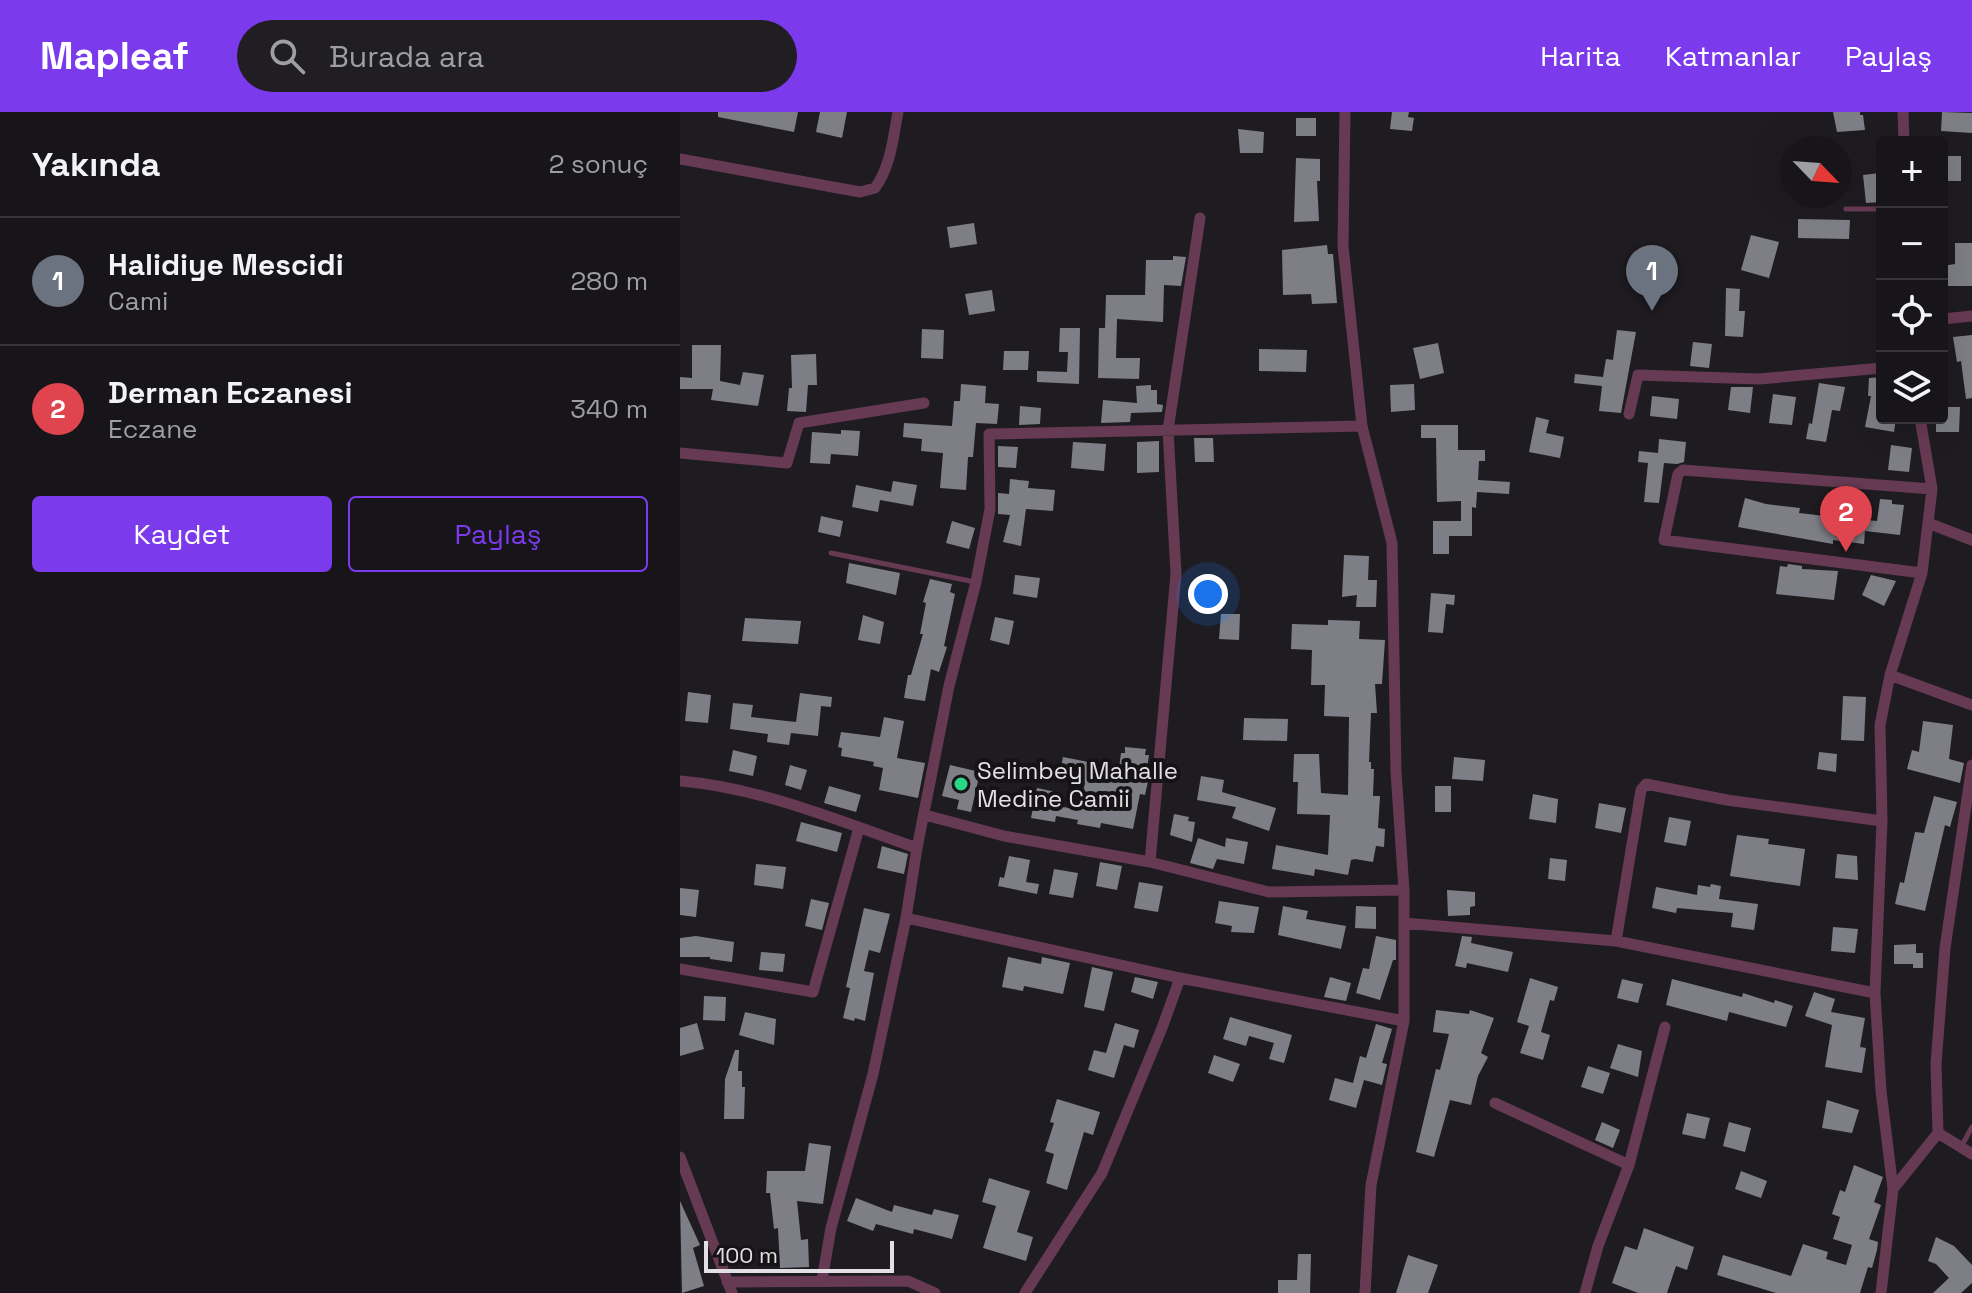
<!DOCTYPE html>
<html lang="tr">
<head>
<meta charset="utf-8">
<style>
  :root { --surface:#171519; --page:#201e22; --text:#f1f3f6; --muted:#9e9fa2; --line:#363438; --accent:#7c3aed }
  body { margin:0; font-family:"Space Grotesk",sans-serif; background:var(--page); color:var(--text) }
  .controls { position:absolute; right:24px; top:24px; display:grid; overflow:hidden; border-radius:8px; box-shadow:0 8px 32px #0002 }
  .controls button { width:72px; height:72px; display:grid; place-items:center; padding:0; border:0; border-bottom:2px solid var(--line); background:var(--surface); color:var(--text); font:40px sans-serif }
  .compass { position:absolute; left:1100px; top:24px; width:72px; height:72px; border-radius:50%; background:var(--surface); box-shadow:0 8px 32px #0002; rotate:115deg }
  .scale { position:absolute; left:24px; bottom:20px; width:190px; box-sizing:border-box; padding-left:8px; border:4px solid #e2e0e4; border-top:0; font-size:22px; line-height:28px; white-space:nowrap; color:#e2e0e4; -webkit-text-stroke:6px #161317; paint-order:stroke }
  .you { position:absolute; left:528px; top:482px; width:28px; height:28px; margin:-20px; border:6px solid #fff; border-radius:50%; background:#1a73e8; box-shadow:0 0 0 12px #1a73e833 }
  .badge { display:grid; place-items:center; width:52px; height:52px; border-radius:50%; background:var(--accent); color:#fff; font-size:26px; font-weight:700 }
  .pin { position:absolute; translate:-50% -66px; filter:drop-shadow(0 2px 4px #0008) }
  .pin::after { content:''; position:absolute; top:42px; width:28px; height:24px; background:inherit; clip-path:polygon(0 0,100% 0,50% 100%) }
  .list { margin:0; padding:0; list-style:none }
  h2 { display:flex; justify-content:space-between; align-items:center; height:104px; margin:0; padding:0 32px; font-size:34px }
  h2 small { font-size:26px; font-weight:400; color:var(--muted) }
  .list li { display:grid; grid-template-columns:52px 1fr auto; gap:24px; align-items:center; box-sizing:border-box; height:128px; padding:0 32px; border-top:2px solid var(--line) }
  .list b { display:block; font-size:30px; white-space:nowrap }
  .list p { margin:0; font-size:26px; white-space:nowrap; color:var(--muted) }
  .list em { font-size:26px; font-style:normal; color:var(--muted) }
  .actions { display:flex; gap:16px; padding:24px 32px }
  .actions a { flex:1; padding:18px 0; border:2px solid var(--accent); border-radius:8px; text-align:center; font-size:28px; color:var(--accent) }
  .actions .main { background:var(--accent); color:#fff }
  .icon { flex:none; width:44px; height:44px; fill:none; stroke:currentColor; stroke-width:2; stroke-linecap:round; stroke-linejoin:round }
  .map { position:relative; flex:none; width:1292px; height:1181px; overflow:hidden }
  header { display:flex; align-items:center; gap:48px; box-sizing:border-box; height:112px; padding:0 40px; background:var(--accent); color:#fff }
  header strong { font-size:38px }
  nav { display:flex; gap:44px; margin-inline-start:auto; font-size:28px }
  .search { width:560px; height:72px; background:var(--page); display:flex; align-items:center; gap:20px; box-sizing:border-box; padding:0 28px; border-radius:44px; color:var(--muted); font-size:30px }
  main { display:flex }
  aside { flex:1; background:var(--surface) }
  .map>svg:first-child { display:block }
</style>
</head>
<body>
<header>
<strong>Mapleaf</strong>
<div class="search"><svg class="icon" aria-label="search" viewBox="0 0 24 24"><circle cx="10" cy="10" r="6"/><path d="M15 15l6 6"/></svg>Burada ara</div>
<nav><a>Harita</a><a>Katmanlar</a><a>Paylaş</a></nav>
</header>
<main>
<aside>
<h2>Yakında<small>2 sonuç</small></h2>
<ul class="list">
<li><span class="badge" style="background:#6b7280">1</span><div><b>Halidiye Mescidi</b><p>Cami</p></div><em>280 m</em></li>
<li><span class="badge" style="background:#e0444e">2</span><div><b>Derman Eczanesi</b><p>Eczane</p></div><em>340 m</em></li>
</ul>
<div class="actions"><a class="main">Kaydet</a><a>Paylaş</a></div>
</aside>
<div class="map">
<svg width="1292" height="1181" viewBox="0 0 1292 1181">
  <rect width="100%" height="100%" fill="#1f1c21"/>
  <path fill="#7e7f86" d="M38 0H118L114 20 38 5Z
    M140 0H167L162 26 136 20Z
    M712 0H729L728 5 734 6 732 19 710 17Z
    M1153 0H1180V3H1183L1185 18 1157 20Z
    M1262 0 1292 1V21L1261 19Z
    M616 6H636V24H616Z
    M558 17 584 20 583 41H560Z
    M1265 44H1281V69H1266Z
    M616 46 640 47V69H637L639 109 614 110Z
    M1200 61 1202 90 1186 91 1183 63Z
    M1118 107 1170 108 1169 127 1118 126Z
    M294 111 297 132 270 136 267 115Z
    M1071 123 1099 130 1089 166 1061 158Z
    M1275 131H1292V174H1262V154L1275 152Z
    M647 133 648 142H653L657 191 632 192 631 182 603 183 602 138Z
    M493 144 506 145 501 174 484 173 483 210 437 207 436 246H460L459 267 418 266 419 216H425L426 183H465L466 148H493Z
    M1046 176 1060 177 1059 199H1065L1063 225 1045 224Z
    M312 178 315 199 289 203 285 182Z
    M380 216H400L399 272 357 270V259L387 260 388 240H379Z
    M242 217 264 218 263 247 241 246Z
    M937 218 956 220 941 301 919 299 922 274 894 271 895 262 923 265 926 247 933 248Z
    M1292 223V286L1286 287 1281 249 1277 250 1273 225Z
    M1013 230 1032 232 1029 256 1010 254Z
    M758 231 764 261 740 267 733 236Z
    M12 233H41L40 269 60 273 63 260 84 263 78 294 31 288 33 277H0V265L12 266Z
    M579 237 627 238 626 260 579 259Z
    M324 239H349L348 258H323Z
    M136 242 137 273H128L126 300 107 299 109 276H112L111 243Z
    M1202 265V306H1216L1214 320 1185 315 1191 284H1188L1189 266Z
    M1139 271 1165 275 1160 299 1152 298 1146 330 1126 327 1129 311 1132 312Z
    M281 272 306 274 305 291 319 292 317 312 296 311 293 345H288L286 378 260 376 263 341 241 339 242 327 223 325 224 311 272 314 274 289H280Z
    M734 272 735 298 711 300 710 273Z
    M471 273V278H477V292L483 293 482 300 451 301 450 310 421 311 423 288 457 291 456 274Z
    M1051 275H1073L1070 301 1048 298Z
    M1093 282 1116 285 1112 313 1089 311Z
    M972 284 999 287 997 307 970 304Z
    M340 294 361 296 360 312 339 313Z
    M1262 295H1280L1279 320H1256V306H1262Z
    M856 305 869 308 866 321 884 325 880 346 849 340Z
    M741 313H778V338H805V349H799L798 368 830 370 829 382 797 380 796 396 792 395V424H769V442H753V409H781V389L757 390 756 326H741Z
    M161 318 180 319 178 344 151 342 150 352 130 351 132 320 161 322Z
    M514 326H533L534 350H515Z
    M979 327 1006 330 1004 350 997 352 984 351 979 391 964 390 968 351 958 350 959 339 978 341Z
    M479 329V360L457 361V330Z
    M393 330 426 332 424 359 391 356Z
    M1211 333 1232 336 1229 360 1208 358Z
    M318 334 338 335 336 356 318 355Z
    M330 367 349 369 348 376 375 378 373 399 346 397 341 434 323 430 330 403 318 402V381L329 382Z
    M213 369 237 373 233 394 200 388 198 400 172 395 176 373 211 380Z
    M1065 386 1086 392 1120 396 1119 401 1163 406V400L1175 401V407L1197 409 1200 387 1212 388V392L1224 393 1220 423 1185 419 1184 432 1153 428V432L1058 415Z
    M141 404 163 409 160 425 138 420Z
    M272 409 295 416 289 437 266 431Z
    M664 443 689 444 688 468H697L696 495H676L677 483 662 485Z
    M169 451 220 461 216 483 166 471Z
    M1108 452 1122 454V457L1158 459 1154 488 1096 482 1100 454 1107 455Z
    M335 463 360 466 357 486 333 482Z
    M1191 463 1216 469 1204 494 1182 483Z
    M250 467 272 472 270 480 275 482 264 534 267 535 259 560 251 557 245 589 224 586 228 563H231L243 522H240L246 491 243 490Z
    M751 481 775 483 774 493 766 492 763 521 748 520Z
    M541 502H560L559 528 539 527Z
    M183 503 204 510 200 532 178 528Z
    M315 505 334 509 329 533 310 528Z
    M65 506 121 509 118 532 62 529Z
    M648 508 680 509 679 527 705 528 702 572H695L697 601H691L689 650H691V657H694L693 684H700L698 716 705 717 704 735 696 734 693 750 675 747 671 748 668 763 635 757 634 764 592 757 596 733 648 743 650 703 617 702 618 670H613L614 642H639L641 681 668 683 669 605 644 604 645 573H631L632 538 611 537 612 512 648 513Z
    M8 580 31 583 28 611 5 609Z
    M120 581 152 585 151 595 141 594 138 624 111 621 109 633 87 630 88 622 50 617 53 591 73 593 71 605 116 610Z
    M1163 584 1186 585 1184 629 1161 628Z
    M204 605 224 609 217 646 245 651 238 686 199 678 203 656 193 654 194 650 161 644 162 636 158 635 161 620 200 625Z
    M564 606 608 607 607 629 563 628Z
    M1243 609 1273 613 1269 647 1284 651 1280 671 1227 657 1232 638 1239 640Z
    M445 635 466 637 465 643H469L466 664 469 665 465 683 460 682 453 717 421 711 420 716 397 712 398 708 376 704 375 710 351 706 357 676 381 681 378 694 399 698 405 671 379 666 383 645 439 656 441 641H445Z
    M53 638 77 644 73 664 49 659Z
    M1139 640 1157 642 1156 660 1137 657Z
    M774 645 805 648 803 669 772 667Z
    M110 653 127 658 121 678 105 673Z
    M270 653 300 660 291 700 277 697 279 688 262 684Z
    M521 664 544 668 542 680 596 696 589 719 552 706 556 695 517 688Z
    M149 674 181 683 176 700 144 691Z
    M755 674H771V700H755Z
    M853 682 878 687 876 711 849 707Z
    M1254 684 1277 690 1270 715 1265 713 1245 799 1215 792 1220 770 1224 771 1235 720 1244 721Z
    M919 691 946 696 941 721 915 716Z
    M494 702 509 705 508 709 515 710 512 730 490 723Z
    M989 705 1011 709 1006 734 984 730Z
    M121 710 162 721 157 740 116 729Z
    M1057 723 1089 727 1088 732 1125 737 1120 774 1050 764Z
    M518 726 545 735 546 726 568 730 564 752 537 747 533 757 510 751Z
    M202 734 228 742 224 762 197 756Z
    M1157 742 1177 744 1178 768 1155 766Z
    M329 744 350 748 346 770 359 772 357 782 318 774 320 765 324 766Z
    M870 746 887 748 885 769 868 767Z
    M420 750 442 754 437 778 416 774Z
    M76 752 106 755 103 777 74 773Z
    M374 757 398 761 393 786 369 782Z
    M459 770 483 774 478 800 454 796Z
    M1031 772 1041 774 1039 787 1078 792 1074 818 1051 815 1053 801 997 796 996 801 972 796 976 775 1017 783 1018 773 1030 775Z
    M0 776 19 778 16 805 0 803Z
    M767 778 795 780V794L790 795V803L768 804Z
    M131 787 149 791 142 818 125 814Z
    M539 789 579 795 574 821 551 820 552 814 535 811Z
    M603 794 628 799 626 807 666 814 661 837 598 823Z
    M676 794 696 795V817L675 816Z
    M184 796 210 802 200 841 189 838 184 859 194 861 185 909 175 906 174 909 163 906 170 876 166 875Z
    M1153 815 1178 817 1175 841 1151 839Z
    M16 824 54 830 52 850 30 847V845H0V826Z
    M696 824 716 828V848H713L700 888 676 881 683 856 689 857Z
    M782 824 792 825 791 831 833 840 828 860 787 851 786 856 775 854Z
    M1236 832V841H1243V856H1233V852H1214V833Z
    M81 840 105 842 103 860 79 858Z
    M328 845 361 852 362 845 390 851 383 882 344 874 343 879 322 875Z
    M412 855 433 860 424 899 404 895Z
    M455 865 478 870 473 887 451 880Z
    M650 865 671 871 666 889 644 885Z
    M850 866 878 875 874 889 870 888 861 920 870 923 863 948 840 941 849 914 837 910Z
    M942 867 963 872 958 891 937 886Z
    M992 867 1062 885 1063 881 1094 891 1095 888 1113 894 1106 915 1049 900 1047 909 986 893Z
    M1134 880 1155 887 1151 900 1185 906 1180 935 1186 936 1182 961 1145 955 1152 913 1125 904Z
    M24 884 46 885 45 909 23 908Z
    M756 898 789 902 790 898 814 906 801 941 808 945 798 964 791 993 770 988 754 1045 736 1040 756 957 760 958 769 922 753 920Z
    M65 900 96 907 94 933 59 923Z
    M550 905 612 923 604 951 589 947 594 931 569 924 566 934 543 927Z
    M17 911 24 937 0 944V916Z
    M435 911 459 918 454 936 444 933 434 966 408 958 414 938 426 941Z
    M696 912 712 917 702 951 707 952 702 973 684 968 676 996 649 988 655 966 673 971 680 944 686 946Z
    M938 932 962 939 958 965 930 956Z
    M55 938H59L58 959H62V975H65L64 1007H44L45 967Z
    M534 943 560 952 553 970 528 961Z
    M908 954 930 961 923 982 901 975Z
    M377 987 420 1000 413 1023 404 1020 387 1078 366 1071 374 1042 365 1039 374 1011 370 1010Z
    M1147 988 1179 998 1172 1021 1142 1016Z
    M1007 1001 1030 1006 1025 1027 1002 1022Z
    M922 1010 940 1018 933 1036 915 1028Z
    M1049 1010 1071 1016 1065 1040 1043 1034Z
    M129 1031 151 1034 143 1092 117 1089 121 1128 128 1127 129 1155 100 1156 98 1116 94 1117 90 1081H86L87 1059H125Z
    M1174 1053 1203 1065 1194 1090 1201 1093 1189 1127 1198 1130 1197 1138 1192 1156 1188 1155 1180 1181H1096L1037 1163 1043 1143 1111 1164 1123 1132 1148 1140 1146 1147 1166 1153 1172 1133 1153 1127 1160 1105 1152 1102 1160 1078 1165 1080Z
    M1061 1059 1087 1069 1081 1086 1055 1077Z
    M309 1066 350 1079 337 1120 353 1125 346 1149 303 1136 316 1094 302 1090Z
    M176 1086 212 1100 214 1093 252 1103 254 1097 279 1103 272 1127 234 1117 233 1122 196 1112 193 1119 167 1109Z
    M0 1089 20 1133 13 1136 24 1174 2 1181Z
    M964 1116 1014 1135 1007 1158 996 1154 987 1181H958L932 1171 945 1134 957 1138Z
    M1256 1125 1274 1134 1292 1153V1171L1281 1181H1253L1269 1166 1256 1152 1248 1149Z
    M618 1142H631L630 1181H598V1168H617Z
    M728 1143 758 1153 748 1181H716Z"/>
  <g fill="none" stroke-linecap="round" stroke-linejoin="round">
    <path stroke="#673a53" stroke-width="5" d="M1166 97H1202
      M151 441 295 470
      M1281 1035 1292 1015"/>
    <path stroke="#673a53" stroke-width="11" d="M665 0 663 134 682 314 712 431 716 660 724 778V909L691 1073 685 1181
      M1223 0 1224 30
      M0 47 180 80 195 76C211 54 213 26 218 0
      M1262 207 1292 204
      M949 302 958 263 1079 267 1202 256
      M0 341 107 351 119 311 244 291
      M1248 411 1292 428
      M1242 461 984 428 998 362 1003 358 1252 377
      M1210 563 1292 593
      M0 669C82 676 159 709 237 736
      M245 703 324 724 470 750 589 780 724 778
      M470 750 496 462 488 318 520 106
      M226 806 500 866 724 909
      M724 811 936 829 1195 881
      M936 829 961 678 966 672 1047 688 1202 709
      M0 857 133 880 179 716
      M815 991 949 1053
      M1258 1021 1292 1042
      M0 1045 52 1181
      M1213 1077 1258 1021 1256 952 1265 836 1292 653
      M142 1168 151 1116 193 962 226 806 237 736 269 574 296 470 310 397 309 322 682 314
      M47 1170 228 1169 255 1181
      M345 1181 422 1061 482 916 500 866
      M905 1181 918 1134 949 1053 985 915
      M1201 1181 1213 1077 1201 979 1195 881 1202 709 1200 613 1210 563 1242 461 1248 411 1252 377 1240 306"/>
  </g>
  <circle fill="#28d885" stroke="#161317" stroke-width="3" cx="281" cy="672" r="8"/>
  <g text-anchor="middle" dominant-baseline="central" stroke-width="8" stroke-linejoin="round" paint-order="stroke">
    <g font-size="24" fill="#e2e0e4" stroke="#161317" text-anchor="start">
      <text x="297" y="658">Selimbey Mahalle<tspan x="297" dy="28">Medine Camii</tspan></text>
    </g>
  </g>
</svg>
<div class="controls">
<button>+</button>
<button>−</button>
<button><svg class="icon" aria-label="locate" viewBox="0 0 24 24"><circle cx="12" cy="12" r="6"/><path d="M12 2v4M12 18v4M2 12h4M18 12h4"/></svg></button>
<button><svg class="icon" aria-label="layers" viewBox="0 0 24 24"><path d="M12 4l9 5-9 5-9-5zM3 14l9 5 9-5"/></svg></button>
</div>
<svg class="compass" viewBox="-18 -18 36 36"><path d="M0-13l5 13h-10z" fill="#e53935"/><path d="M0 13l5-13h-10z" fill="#9e9fa2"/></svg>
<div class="scale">100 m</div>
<div class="you"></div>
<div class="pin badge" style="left:972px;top:199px;background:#6b7280">1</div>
<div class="pin badge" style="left:1166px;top:440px;background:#e0444e">2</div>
</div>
</main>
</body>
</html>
